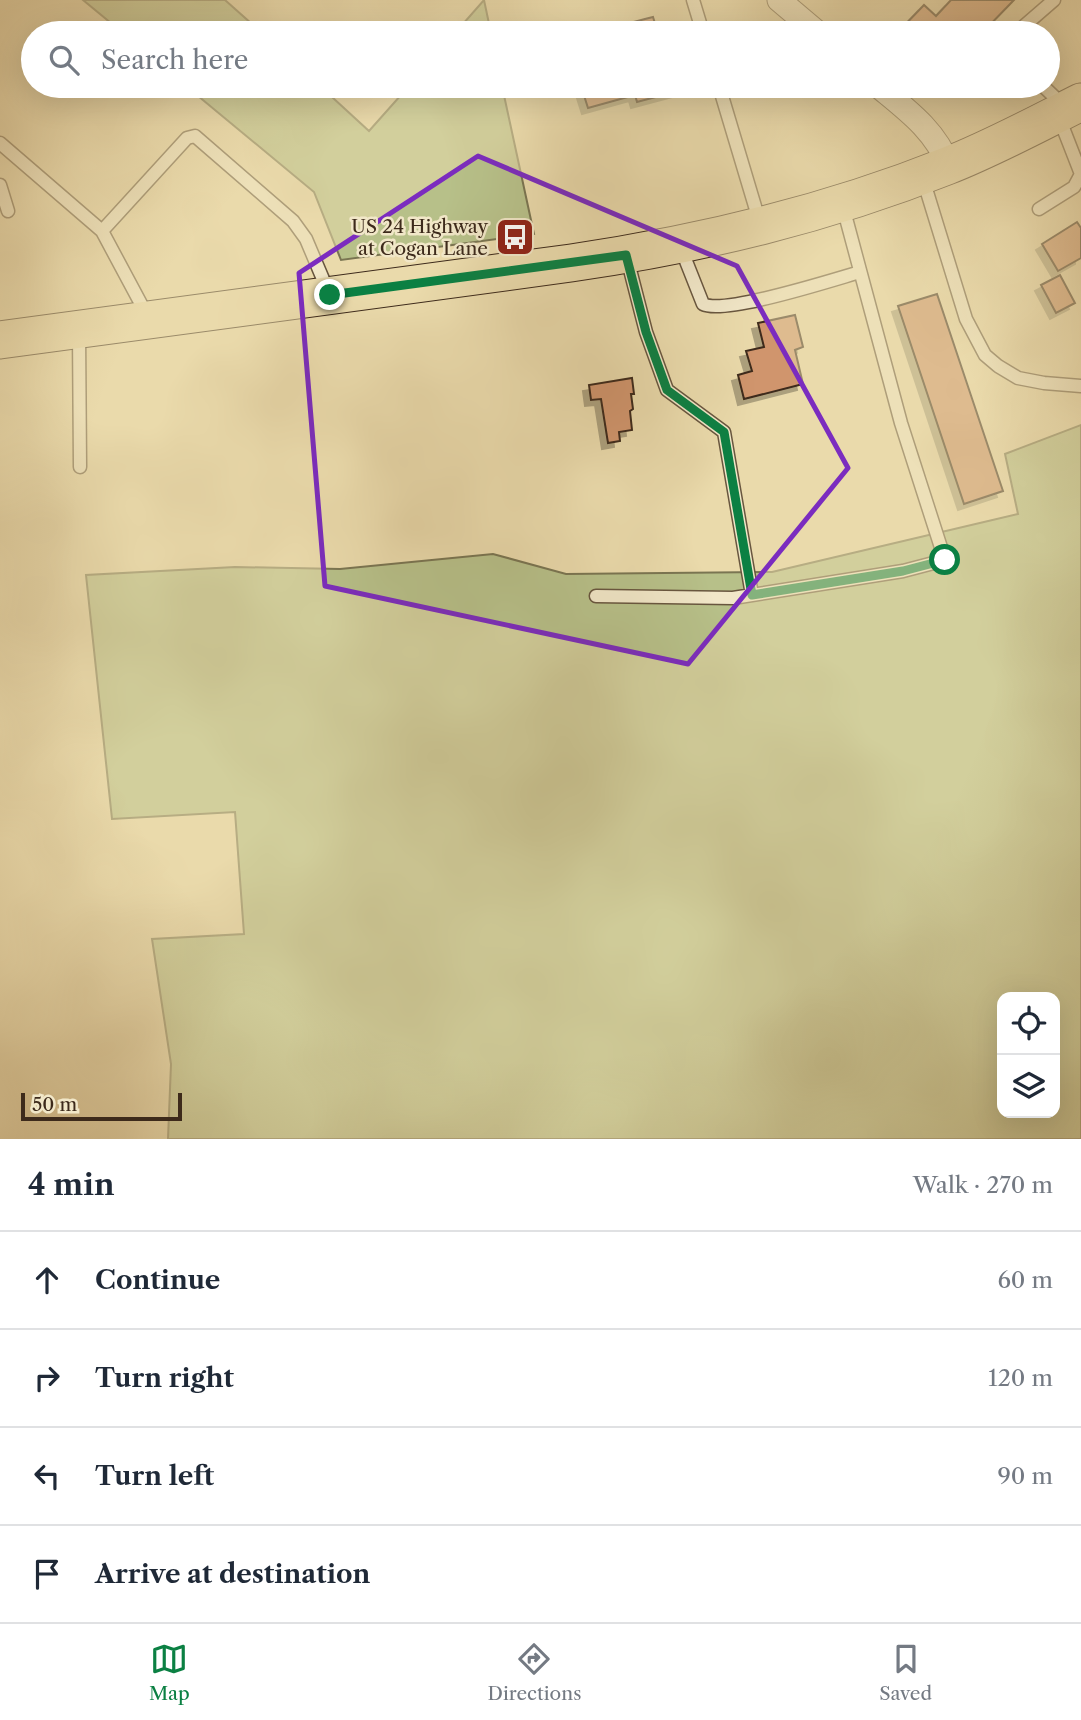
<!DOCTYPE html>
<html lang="en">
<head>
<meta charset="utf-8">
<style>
  :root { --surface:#fff; --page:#f2f2f3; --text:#1f2937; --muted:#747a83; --line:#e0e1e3; --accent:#0b8043 }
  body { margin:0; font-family:"Libre Caslon Text",serif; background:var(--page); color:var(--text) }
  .controls { position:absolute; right:21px; bottom:21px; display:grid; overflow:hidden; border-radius:14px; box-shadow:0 7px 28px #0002 }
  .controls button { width:63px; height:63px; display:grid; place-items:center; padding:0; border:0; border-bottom:2px solid var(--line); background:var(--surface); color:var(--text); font:35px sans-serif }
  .scale { position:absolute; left:21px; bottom:18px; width:161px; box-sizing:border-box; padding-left:7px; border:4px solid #3d2a1b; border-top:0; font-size:19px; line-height:24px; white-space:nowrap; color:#3d2a1b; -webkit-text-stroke:5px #f1e7c8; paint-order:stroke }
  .stop { position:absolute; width:21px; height:21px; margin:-16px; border:5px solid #0b8043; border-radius:50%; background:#fff }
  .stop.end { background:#0b8043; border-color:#fff; box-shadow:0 2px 7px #0008 }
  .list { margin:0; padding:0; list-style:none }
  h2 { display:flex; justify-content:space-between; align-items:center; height:91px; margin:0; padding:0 28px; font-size:30px }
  h2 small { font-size:23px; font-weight:400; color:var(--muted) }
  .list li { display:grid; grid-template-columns:46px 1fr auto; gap:21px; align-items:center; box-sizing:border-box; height:98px; padding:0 28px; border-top:2px solid var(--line) }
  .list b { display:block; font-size:26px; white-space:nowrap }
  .list em { font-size:23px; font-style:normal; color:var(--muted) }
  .icon { flex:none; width:38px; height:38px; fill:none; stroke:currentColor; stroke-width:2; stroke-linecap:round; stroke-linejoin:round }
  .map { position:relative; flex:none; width:1081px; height:1139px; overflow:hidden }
  .search { position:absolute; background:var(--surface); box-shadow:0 7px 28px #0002; left:21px; right:21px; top:21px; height:77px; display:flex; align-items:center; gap:18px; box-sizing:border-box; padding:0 24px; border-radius:38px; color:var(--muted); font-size:26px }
  .sheet { height:483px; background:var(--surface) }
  nav { display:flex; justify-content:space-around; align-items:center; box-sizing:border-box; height:98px; border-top:2px solid var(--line); background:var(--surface); font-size:19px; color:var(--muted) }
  nav a { display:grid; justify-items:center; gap:4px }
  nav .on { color:var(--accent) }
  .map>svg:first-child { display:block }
</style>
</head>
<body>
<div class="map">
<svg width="1081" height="1139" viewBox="0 0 1081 1139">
  <defs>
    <filter id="shadow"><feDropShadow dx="-6" dy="6" stdDeviation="0" flood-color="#0004"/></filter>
  </defs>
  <rect width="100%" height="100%" fill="#eadaab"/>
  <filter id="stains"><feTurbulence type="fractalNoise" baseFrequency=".00286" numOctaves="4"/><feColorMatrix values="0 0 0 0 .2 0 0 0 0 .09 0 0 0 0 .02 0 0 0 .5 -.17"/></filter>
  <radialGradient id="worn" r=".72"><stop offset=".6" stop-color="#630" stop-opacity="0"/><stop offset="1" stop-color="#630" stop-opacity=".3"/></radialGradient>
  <path fill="#b7c089" stroke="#7a7552" stroke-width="2" fill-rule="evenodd" d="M83 0H225L262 33H123Z
    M484 0 491 33H455Z
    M186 86H320L369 131 409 86H502L534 234 341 260 314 192Z
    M1081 425V1139H168L171 1064 152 939 244 934 235 812 112 819 86 575 235 567 340 569 493 554 566 574 772 572 1018 514 1005 454ZM1002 997H1055V1113H1002Z"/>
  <path fill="#d0956d" stroke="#3d2a1b" stroke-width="2" filter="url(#shadow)" d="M951 0H1014L982 33H897L924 5 936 16Z
    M653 17 658 33H592L645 19Z
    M581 86H697L637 102 635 95 588 108Z
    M1077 222 1081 228V258L1058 271 1042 244Z
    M1060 275 1075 303 1056 313 1041 285Z
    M937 294 1003 491 964 504 898 306Z
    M795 315 803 347 795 350 803 384 744 399 738 375 752 371 746 351 764 347 758 323Z
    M632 378 634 394H631L633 409 630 411 632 430 619 432 620 441 608 443 601 399 591 400 589 385Z"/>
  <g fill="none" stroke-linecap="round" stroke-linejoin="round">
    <defs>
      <path id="service" d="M693 0 703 33
        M1016 33 1054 0
        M719 86 760 223
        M1043 86 1065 107
        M0 143 102 231
        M923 179 966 319 985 355 998 366 1018 378 1044 383 1081 386
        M0 185 8 211
        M1039 209 1074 187 1081 174 1058 115
        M680 246 703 304C724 315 832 280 860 272
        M627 258 646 332 667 390 724 432 752 595
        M148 317 102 231 187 138 195 136 293 221 306 239 328 291
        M79 332 80 467
        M596 596 733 598 903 571 945 560 901 423 843 207"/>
      <path id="minor" d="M779 0 818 33
        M878 86C907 110 935 130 949 166"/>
      <path id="primary" d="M0 340 571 263C701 244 824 215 947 166 993 148 1037 124 1081 102"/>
    </defs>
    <use href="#service" stroke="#68563f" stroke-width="15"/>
    <use href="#minor" stroke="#68563f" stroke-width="25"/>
    <use href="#primary" stroke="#3d2a1b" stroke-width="39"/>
    <use href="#service" stroke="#f1e7c8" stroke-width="12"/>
    <use href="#minor" stroke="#f1e7c8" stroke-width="23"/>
    <use href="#primary" stroke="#eadaab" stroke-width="37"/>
  </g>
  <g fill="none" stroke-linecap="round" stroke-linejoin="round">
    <path stroke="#0b8043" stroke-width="9" d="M330 295 626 255 646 332 667 390 724 432 752 595 903 571 945 560"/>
  </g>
  <path d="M0 0H1081V1139H0ZM478 156 737 266 848 468 688 664 325 586 299 273Z" fill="#eadaab" fill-opacity=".55" fill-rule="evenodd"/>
  <path fill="none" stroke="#7b2cbf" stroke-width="5" stroke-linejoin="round" d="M478 156 737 266 848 468 688 664 325 586 299 273Z"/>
  <defs>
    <symbol id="bus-square" viewBox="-11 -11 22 22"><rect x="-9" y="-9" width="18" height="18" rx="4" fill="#8f2418" stroke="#f1e7c8"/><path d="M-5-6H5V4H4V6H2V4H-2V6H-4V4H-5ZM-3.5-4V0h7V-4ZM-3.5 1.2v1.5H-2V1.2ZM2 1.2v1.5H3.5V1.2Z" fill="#fff"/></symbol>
  </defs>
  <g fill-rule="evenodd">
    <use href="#bus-square" x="493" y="215" width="44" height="44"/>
  </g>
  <g text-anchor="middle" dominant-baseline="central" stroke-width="5" stroke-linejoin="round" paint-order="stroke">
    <g font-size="19" fill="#3d2a1b" stroke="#f1e7c8" text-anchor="end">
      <text x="488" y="226">US 24 Highway<tspan x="488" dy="22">at Cogan Lane</tspan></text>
    </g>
  </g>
  <rect width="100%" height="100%" filter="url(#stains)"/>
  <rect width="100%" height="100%" fill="url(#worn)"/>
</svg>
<div class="controls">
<button><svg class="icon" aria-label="locate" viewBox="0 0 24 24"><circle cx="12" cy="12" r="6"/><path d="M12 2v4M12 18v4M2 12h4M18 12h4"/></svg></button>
<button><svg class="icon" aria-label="layers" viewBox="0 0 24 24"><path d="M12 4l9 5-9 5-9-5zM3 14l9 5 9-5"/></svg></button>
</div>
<div class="scale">50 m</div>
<div class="stop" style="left:945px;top:560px"></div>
<div class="stop end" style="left:330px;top:295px"></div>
<div class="search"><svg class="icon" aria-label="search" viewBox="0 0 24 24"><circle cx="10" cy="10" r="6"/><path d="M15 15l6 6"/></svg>Search here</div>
</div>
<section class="sheet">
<h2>4 min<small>Walk · 270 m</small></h2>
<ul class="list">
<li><svg class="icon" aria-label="ahead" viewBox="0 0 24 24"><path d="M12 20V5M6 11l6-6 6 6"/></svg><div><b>Continue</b></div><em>60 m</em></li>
<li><svg class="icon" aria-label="right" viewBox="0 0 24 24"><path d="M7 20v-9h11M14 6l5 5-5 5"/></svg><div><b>Turn right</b></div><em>120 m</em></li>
<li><svg class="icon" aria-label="left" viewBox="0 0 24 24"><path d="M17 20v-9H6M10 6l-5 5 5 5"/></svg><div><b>Turn left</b></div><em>90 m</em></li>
<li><svg class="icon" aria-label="arrive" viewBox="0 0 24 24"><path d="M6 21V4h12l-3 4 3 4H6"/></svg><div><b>Arrive at destination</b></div></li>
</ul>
</section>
<nav>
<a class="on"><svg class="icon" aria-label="map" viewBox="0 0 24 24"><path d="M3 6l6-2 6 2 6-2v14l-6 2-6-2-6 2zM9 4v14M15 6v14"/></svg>Map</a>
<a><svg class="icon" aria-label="directions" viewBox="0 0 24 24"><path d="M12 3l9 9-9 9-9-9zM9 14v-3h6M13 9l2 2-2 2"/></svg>Directions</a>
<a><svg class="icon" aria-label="saved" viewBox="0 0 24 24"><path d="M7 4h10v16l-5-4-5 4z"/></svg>Saved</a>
</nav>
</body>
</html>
